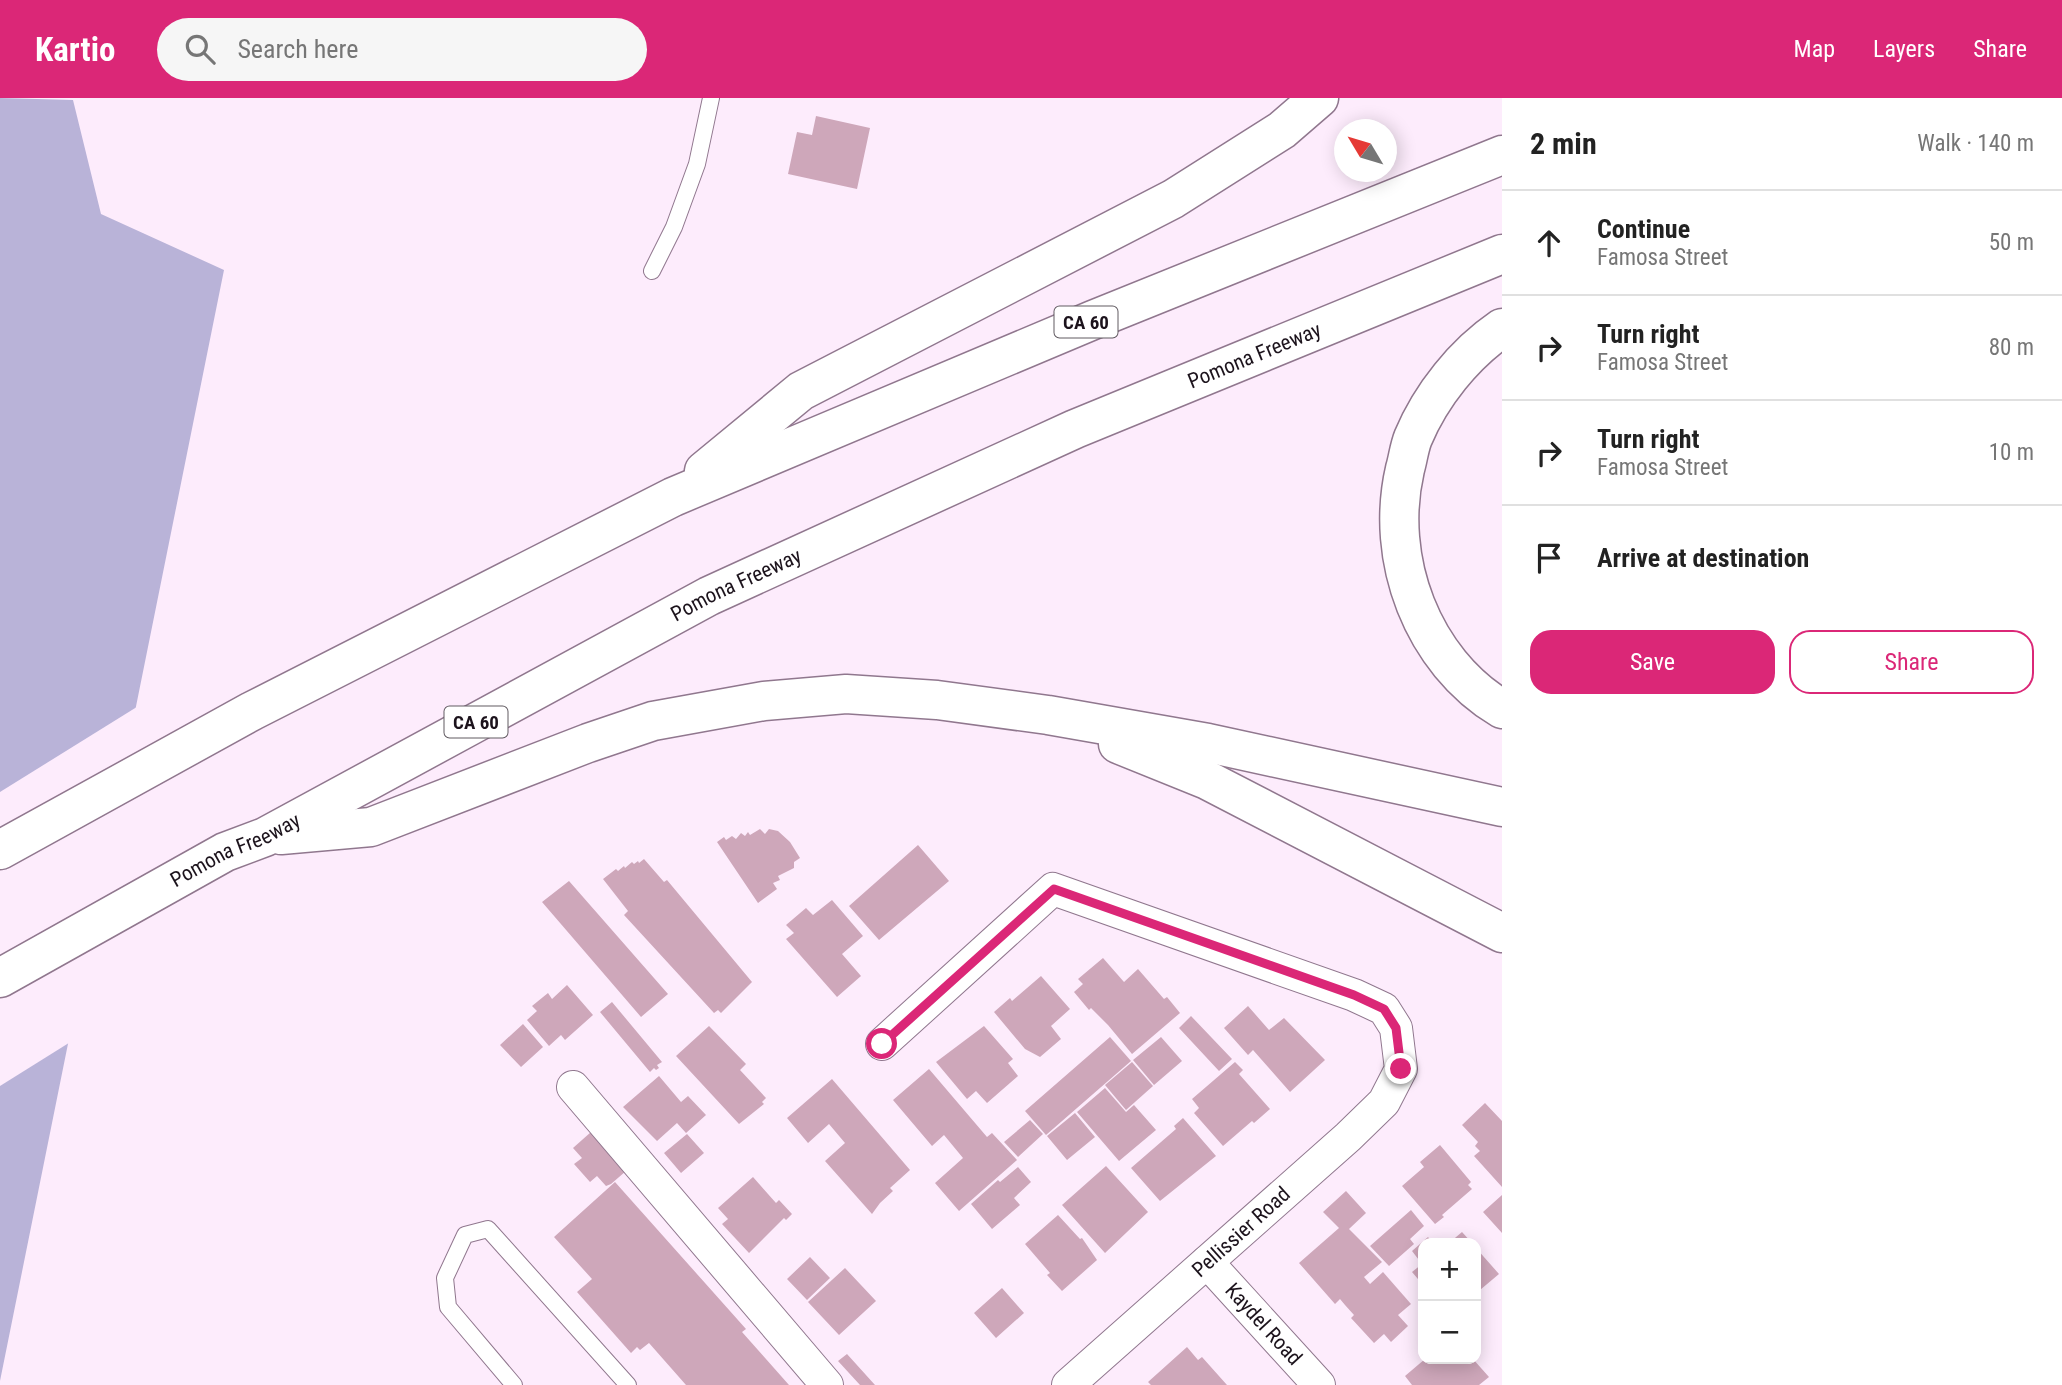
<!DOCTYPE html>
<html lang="en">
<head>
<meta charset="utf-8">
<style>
  :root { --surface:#fff; --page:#f6f6f6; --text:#222; --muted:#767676; --line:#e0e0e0; --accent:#db2777 }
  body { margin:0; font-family:"Roboto Condensed",sans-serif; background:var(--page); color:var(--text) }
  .controls { position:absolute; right:21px; bottom:21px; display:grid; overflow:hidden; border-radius:14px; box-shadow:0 4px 18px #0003 }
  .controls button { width:63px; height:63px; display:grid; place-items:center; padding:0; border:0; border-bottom:2px solid var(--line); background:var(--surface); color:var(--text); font:35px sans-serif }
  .compass { position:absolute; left:1334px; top:21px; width:63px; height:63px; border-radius:50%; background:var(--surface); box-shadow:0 4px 18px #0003; rotate:308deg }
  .stop { position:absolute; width:21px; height:21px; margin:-16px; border:5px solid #db2777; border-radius:50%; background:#fff }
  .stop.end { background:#db2777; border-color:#fff; box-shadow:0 2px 7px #0008 }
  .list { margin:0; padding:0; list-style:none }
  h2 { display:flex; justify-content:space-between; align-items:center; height:91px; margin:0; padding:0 28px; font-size:30px }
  h2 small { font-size:23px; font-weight:400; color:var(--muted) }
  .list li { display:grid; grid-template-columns:46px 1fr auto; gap:21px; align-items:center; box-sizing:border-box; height:105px; padding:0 28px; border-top:2px solid var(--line) }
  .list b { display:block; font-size:26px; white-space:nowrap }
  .list p { margin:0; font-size:23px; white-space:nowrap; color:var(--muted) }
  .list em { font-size:23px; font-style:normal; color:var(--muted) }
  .actions { display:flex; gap:14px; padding:21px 28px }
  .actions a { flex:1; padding:16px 0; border:2px solid var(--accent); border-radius:21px; text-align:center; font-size:24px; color:var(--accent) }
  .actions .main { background:var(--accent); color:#fff }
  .icon { flex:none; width:38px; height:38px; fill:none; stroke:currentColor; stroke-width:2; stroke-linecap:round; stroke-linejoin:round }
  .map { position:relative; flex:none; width:1502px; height:1287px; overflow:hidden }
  header { display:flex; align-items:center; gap:42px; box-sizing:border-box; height:98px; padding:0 35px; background:var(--accent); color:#fff }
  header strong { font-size:33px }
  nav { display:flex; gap:38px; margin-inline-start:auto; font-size:24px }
  .search { width:490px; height:63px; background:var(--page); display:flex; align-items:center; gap:18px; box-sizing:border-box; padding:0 24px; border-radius:38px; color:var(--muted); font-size:26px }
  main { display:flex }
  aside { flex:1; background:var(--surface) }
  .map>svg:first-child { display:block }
</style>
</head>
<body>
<header>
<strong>Kartio</strong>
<div class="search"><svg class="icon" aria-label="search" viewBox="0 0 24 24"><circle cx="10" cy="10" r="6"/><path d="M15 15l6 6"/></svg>Search here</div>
<nav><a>Map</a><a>Layers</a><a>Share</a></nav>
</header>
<main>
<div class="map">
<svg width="1502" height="1287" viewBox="0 0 1502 1287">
  <rect width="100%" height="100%" fill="#fdecfc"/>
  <path fill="#b9b3d8" d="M0 0 73 2 101 116 224 172 0 1283Z"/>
  <path fill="#fdecfc" d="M140 607 72 943 0 988V694Z"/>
  <path fill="#cea7ba" d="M816 18 870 30 857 91 788 76 797 34 812 37Z
    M760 731 765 736 769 731 778 733 790 744 800 760 794 764V770L778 778 780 782 773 785 777 791 758 805 717 744 724 739 726 742 732 738 736 741 741 735 745 738 748 734 750 737Z
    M918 747 949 783 879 842 849 808Z
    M644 761 664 784 667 782 752 884 721 915 718 912 714 915 624 817 628 813 603 781 616 771 618 773 624 768 625 770 632 764 634 766 638 763 639 765Z
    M569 783 668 896 641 919 542 804Z
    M832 802 863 838 842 856 861 878 837 899 786 841 794 835 786 827 806 810 813 817Z
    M1103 860 1124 884 1138 871 1164 901 1167 899 1180 915 1132 956 1108 927 1091 910 1089 912 1074 894 1083 886 1078 881Z
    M1041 878 1070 911 1051 928 1061 941 1040 959 1025 951 994 914 1010 900 1012 903Z
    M567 887 593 917 565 942 561 937 549 948 527 922 537 913 532 908 548 895 552 901Z
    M612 904 662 964 657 967 659 970 656 972 654 970 650 974 600 914Z
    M1248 908 1269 932 1284 920 1325 962 1290 994 1253 952 1248 957 1224 930Z
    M1191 918 1232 961 1219 973 1179 930Z
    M523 926 543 949 521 969 500 947Z
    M709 928 746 966 740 972 766 1000 762 1004 764 1006 739 1026 676 958Z
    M984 928 1013 961 1008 965 1018 978 987 1005 976 993 967 1001 936 964Z
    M1110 939 1131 963 1046 1037 1025 1013Z
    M1161 939 1182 963 1154 987 1133 962Z
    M1132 964 1153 988 1126 1012 1105 987Z
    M1235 964 1243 972 1239 976 1270 1011 1254 1025 1252 1023 1223 1048 1194 1015 1199 1010 1192 1001Z
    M929 971 987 1039 992 1035 1017 1062 959 1113 935 1085 963 1060 944 1037 932 1048 893 1002Z
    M659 978 681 1004 688 998 706 1017 686 1035 677 1025 657 1043 623 1009Z
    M832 981 910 1072 890 1090 893 1093 880 1105 872 1116 825 1063 845 1045 829 1026 808 1045 787 1020Z
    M1105 990 1126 1014 1134 1007 1156 1032 1119 1063 1077 1014Z
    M1485 1005 1502 1023V1089L1474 1058 1480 1053 1475 1048 1478 1044 1462 1027Z
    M1075 1015 1095 1039 1067 1062 1047 1038Z
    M1183 1020 1216 1058 1160 1103 1131 1070 1176 1031 1174 1028Z
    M1030 1022 1043 1036 1018 1059 1004 1044Z
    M591 1034 626 1073 611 1086 606 1088 597 1078 590 1084 574 1066 582 1060 573 1050Z
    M687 1036 704 1055 681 1075 664 1055Z
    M1440 1047 1471 1084 1468 1087 1472 1091 1442 1117 1444 1119 1435 1126 1402 1088 1424 1069 1420 1064Z
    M1106 1068 1148 1114 1105 1155 1062 1107Z
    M1018 1069 1031 1084 1014 1100 1020 1107 992 1131 971 1106 998 1082 1000 1084Z
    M753 1079 776 1105 779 1102 792 1116 786 1122 784 1120 749 1155 722 1126 728 1121 718 1110Z
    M615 1084 746 1231 742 1234 789 1287H686L649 1245 640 1252 637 1249 631 1255 577 1194 592 1181 554 1139Z
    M1346 1093 1366 1115 1349 1131 1382 1164 1364 1179 1370 1186 1383 1174 1411 1206 1398 1217 1408 1228 1391 1244 1384 1236 1374 1245 1351 1220 1354 1217 1345 1207 1340 1201 1335 1206 1299 1165 1339 1130 1323 1114Z
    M1502 1097V1135L1483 1114Z
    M1411 1112 1424 1128 1410 1141 1414 1146 1389 1168 1370 1148Z
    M1058 1117 1080 1141 1082 1140 1097 1162 1062 1193 1047 1177 1050 1175 1025 1146Z
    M1462 1134 1472 1145H1449Z
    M1428 1139 1433 1145H1423V1187L1412 1174 1422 1166 1412 1153Z
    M1476 1150 1499 1176 1480 1192 1476 1187Z
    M810 1159 830 1180 807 1202 787 1181Z
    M845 1170 876 1203 839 1237 808 1204Z
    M1002 1190 1024 1215 996 1240 974 1215Z
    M1187 1249 1198 1262 1202 1259 1227 1287H1151L1148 1284Z
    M847 1256 875 1287H860L838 1263Z
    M1425 1261H1473L1489 1279 1479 1287H1412L1405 1278Z"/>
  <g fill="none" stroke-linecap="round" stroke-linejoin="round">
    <defs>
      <path id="lane" d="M652 173 674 129 697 66 711 0
        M514 1287 448 1209 445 1180 465 1137 488 1131 628 1287"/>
      <g id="street">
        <path d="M882 946 1053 791 1354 897 1384 911 1396 930 1401 971 1384 1004 1348 1039 1068 1287"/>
        <path d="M573 989 827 1287"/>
        <path id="s1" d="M1207 1164 1319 1287"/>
      </g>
      <g id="highway">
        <path d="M1502 230C1464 256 1431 297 1413 340 1409 350 1408 361 1405 371 1384 461 1422 563 1502 611"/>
        <path d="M704 373 801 293 1173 101 1282 32 1319 0"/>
        <path d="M1118 646 1207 682 1502 835"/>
        <path d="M281 737 371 729 588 645 653 623 764 603 846 596 937 602 1048 617 1208 645 1502 709"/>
        <path d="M0 752 252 613 673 399 1093 222 1502 57"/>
        <path id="s2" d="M0 880 225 754 265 739 709 498 1075 331 1502 156"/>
      </g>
    </defs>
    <use href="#lane" stroke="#90778e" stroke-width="18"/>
    <use href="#street" stroke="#90778e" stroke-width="34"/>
    <use href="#highway" stroke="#90778e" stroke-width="41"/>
    <use href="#lane" stroke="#fff" stroke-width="16"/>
    <use href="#street" stroke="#fff" stroke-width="32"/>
    <use href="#highway" stroke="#fff" stroke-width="38"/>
  </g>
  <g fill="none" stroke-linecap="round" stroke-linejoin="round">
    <path stroke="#db2777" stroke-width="9" d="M882 946 1054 791 1354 897 1384 911 1396 930 1401 971"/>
  </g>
  <g text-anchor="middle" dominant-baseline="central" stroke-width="6" stroke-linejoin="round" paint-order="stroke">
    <g fill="#fff" stroke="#605a60" stroke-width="2">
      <rect x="1054.5" y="208.5" width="63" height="31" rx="5"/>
      <rect x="444.5" y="608.5" width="63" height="31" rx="5"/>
    </g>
    <g font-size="19" font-weight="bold" fill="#1c131c">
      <text x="1086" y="224">CA 60</text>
      <text x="476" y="624">CA 60</text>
    </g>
    <g font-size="21" fill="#1c131c" stroke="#fff">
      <text stroke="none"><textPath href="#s2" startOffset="1402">Pomona Freeway</textPath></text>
      <text stroke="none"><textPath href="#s2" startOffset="835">Pomona Freeway</textPath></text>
      <text stroke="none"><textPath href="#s2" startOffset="268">Pomona Freeway</textPath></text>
      <text transform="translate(1241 1134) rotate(-42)">Pellissier Road</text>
      <text stroke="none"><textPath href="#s1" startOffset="84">Kaydel Road</textPath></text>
    </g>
  </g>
</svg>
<div class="controls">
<button>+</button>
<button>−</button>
</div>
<svg class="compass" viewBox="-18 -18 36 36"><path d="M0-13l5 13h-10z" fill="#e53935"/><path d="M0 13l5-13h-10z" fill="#767676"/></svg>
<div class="stop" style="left:882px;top:946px"></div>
<div class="stop end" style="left:1401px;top:971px"></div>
</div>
<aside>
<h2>2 min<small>Walk · 140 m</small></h2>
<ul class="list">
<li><svg class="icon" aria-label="ahead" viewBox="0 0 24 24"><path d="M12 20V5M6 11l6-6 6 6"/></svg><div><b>Continue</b><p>Famosa Street</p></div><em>50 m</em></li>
<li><svg class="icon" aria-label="right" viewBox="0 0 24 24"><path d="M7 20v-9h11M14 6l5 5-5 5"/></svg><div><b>Turn right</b><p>Famosa Street</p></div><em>80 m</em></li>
<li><svg class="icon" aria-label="right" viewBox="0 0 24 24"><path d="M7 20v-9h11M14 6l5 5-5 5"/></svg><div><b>Turn right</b><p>Famosa Street</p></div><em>10 m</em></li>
<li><svg class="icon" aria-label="arrive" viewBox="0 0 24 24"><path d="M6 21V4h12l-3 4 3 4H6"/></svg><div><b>Arrive at destination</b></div></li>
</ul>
<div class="actions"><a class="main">Save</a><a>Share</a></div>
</aside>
</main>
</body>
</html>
